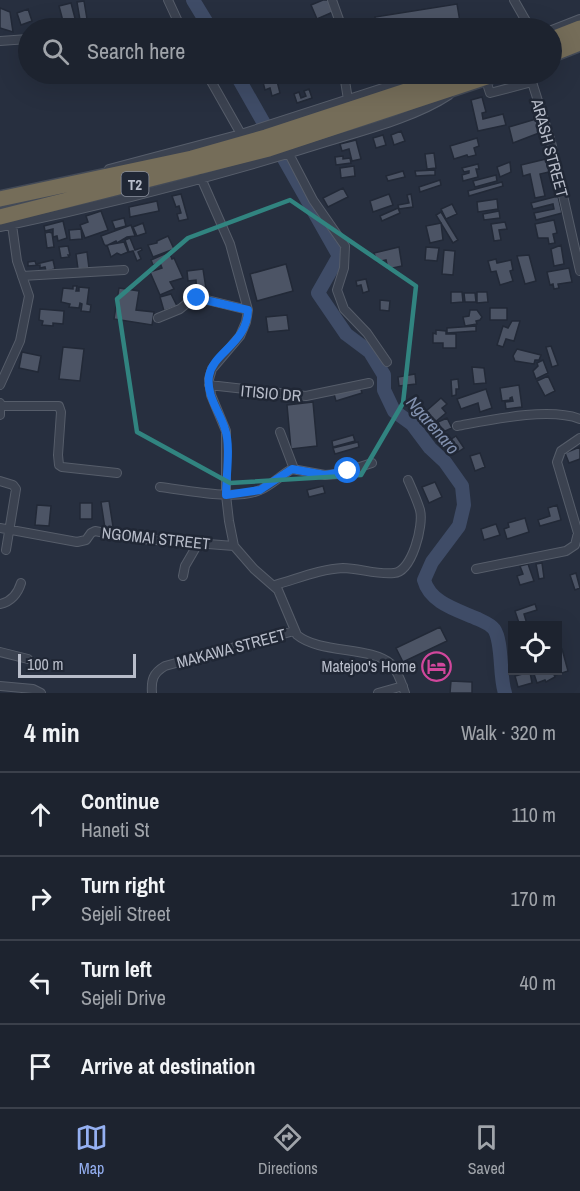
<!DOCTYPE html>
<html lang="en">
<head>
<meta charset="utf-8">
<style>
  :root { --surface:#1d232f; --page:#252b37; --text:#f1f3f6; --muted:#a0a4aa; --line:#3b404b; --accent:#95b0f2 }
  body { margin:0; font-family:"Archivo Narrow",sans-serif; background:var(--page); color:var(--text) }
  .controls { position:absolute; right:18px; bottom:18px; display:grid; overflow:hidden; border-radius:0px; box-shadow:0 6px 24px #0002 }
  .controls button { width:54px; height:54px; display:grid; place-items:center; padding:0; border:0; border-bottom:2px solid var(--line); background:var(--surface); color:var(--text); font:30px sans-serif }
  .scale { position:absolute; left:18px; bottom:15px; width:118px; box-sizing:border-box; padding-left:6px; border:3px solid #b8bdca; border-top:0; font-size:16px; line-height:21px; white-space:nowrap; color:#b8bdca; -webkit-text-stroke:4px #202735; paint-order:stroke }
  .stop { position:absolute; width:18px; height:18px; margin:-14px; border:4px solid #1a73e8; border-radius:50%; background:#fff }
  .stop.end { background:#1a73e8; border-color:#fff; box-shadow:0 2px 6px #0008 }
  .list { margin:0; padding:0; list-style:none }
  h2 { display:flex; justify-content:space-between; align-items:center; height:78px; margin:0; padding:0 24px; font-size:26px }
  h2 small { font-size:20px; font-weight:400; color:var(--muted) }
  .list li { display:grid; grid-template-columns:39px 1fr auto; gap:18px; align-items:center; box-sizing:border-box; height:84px; padding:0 24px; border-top:2px solid var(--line) }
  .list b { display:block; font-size:22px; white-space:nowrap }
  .list p { margin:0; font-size:20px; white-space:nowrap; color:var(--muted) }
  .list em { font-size:20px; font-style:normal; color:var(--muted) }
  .icon { flex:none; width:33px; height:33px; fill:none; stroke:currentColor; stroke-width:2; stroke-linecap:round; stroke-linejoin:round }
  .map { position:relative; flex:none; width:580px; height:693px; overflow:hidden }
  .search { position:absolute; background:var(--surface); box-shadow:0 6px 24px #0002; left:18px; right:18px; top:18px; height:66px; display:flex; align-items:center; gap:15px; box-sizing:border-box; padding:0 21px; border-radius:33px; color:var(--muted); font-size:22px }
  .sheet { height:414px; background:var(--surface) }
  nav { display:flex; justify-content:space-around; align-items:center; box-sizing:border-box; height:84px; border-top:2px solid var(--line); background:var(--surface); font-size:16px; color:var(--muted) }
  nav a { display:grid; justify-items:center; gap:3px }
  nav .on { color:var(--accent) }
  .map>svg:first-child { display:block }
</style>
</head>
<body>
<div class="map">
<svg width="580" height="693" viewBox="0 0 580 693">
  <rect width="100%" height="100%" fill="#272f3f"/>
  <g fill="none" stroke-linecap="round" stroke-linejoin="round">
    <path stroke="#3f4c67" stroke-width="14" d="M193 0 210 28
      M236 74 339 256 318 293 346 334 370 352 384 375V390L394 411 412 424 430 448 445 462 462 486 464 505 459 526 432 562 424 580C430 603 458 610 478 619 484 622 490 624 494 629 503 642 499 676 505 693"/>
  </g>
  <path fill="#4c5465" stroke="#222937" stroke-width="1.5" d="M323 0H328L333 12 317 19 311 5Z
    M84 1 87 19 80 20 77 2Z
    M71 3 76 22 64 25 59 6Z
    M457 4 461 28H377L375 17Z
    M0 8 10 12 13 32 0 28Z
    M28 9 32 21 21 25 17 13Z
    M100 21 108 23 110 28H91L90 23Z
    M261 74H294L295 77 277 81 280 93 272 96 270 88 265 90Z
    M309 89 312 98 297 103 294 94 299 92 301 98 306 96 304 91Z
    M482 97 486 112 482 113 483 119 503 114 506 125 478 131 471 100Z
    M536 119 539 133 513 143 509 127Z
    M401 131 405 141 394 145 391 135Z
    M383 135 386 145 376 148 373 138Z
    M477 138 479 146 474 148 476 155 468 157 467 155 454 159 450 146Z
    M356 140 361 159 352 161 349 149 342 151 340 144Z
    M434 153 436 168 427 169 425 154Z
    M343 156V159L350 158 351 163 336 165 335 157Z
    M546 159 549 172 540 174 545 196 535 198 530 174 523 176 521 165Z
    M510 162 511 172 500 177 497 167Z
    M478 164 479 169H476L478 177 463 181 462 175 469 173V171L464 172 462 168Z
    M354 166 355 176 341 178 340 168Z
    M435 170V175L416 176 415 171Z
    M403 171 405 177 388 181 386 176Z
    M496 175 497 181 475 187 473 181Z
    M440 180 441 185 420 192 419 187Z
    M502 182 503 186 469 196 468 191Z
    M343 188 348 197 328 207 323 198Z
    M181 194 188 219 179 221 177 214 181 213 179 206 176 207 172 196Z
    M389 194 393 205 373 212 370 201Z
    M411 194 413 207 399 209 398 205 409 203 407 195Z
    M558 196 562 213 536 220 534 213 554 209 553 204 533 209 531 203Z
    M497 199 498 209 478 212 477 202Z
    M157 201 159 211 130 217 129 207Z
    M452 204 457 214 446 219 441 209Z
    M398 208 400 213 382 221 380 216Z
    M101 211 108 230 85 238 80 225 88 222 86 216Z
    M499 211 500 218 484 220 483 214Z
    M441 212 458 240 453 243 436 215Z
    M124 218 126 226 115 229 112 221Z
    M554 220 557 233 553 234 555 243 549 244 548 238H538L535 224Z
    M63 221 67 238 58 241 57 236 53 237V229L45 231 44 226Z
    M505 222 507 229 499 230 501 240 494 241 491 224Z
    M143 223 146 233 137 236 133 227Z
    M441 223 443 240 430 243 426 226Z
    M131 225 135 236 127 237 117 243 116 241 106 246 104 244 101 236Z
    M81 229 82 239 70 240 69 230Z
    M49 232 52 233 54 247 47 248 45 233Z
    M168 236 174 249 153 257 148 245 157 243V241Z
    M130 238 135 250 141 248 142 250 138 252 141 259 137 261 133 251 129 252 125 240Z
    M124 242 128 252 121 255 117 253 111 257 107 245Z
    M561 245 564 264 554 266 551 249Z
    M68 246 70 255H68L69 257 61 258 59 247Z
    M399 247 402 266 388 269 386 260 377 262 374 253Z
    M426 247 439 248 437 261 425 260Z
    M444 250 455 251 453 275 442 274Z
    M87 252 89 268 78 269 76 254Z
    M169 252 172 259 174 258 183 278 170 282 174 289 160 295 150 272 162 268 160 263 153 265 151 260Z
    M529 255 536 281 525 284 517 256Z
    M496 259 497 263 511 260 513 270 510 271 513 281 500 285 496 271 491 272 488 261Z
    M53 260 55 269 46 271 45 267 40 268V265L28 266V262L35 261 36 264Z
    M286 264 293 291 257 301 250 274Z
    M569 268 572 282 558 284 559 288 554 289 553 284 550 285 547 272Z
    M203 269 206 289 204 290V294H206V297L197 298 196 280 188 281 187 271Z
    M366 279 369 291 363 293 361 285 357 286 356 281Z
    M73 286H77L76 291H79V287L89 288 87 304 91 305 90 312 81 311 82 304 80 303 79 308 69 307 70 304 61 302 63 288 73 289Z
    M119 288 139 291 136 310 154 312 152 325 114 319Z
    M451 292H462L463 302 451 303Z
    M477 292H487L488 302 477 303Z
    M464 293H475L476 302H465Z
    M171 294 177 306 164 311 160 297Z
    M380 300 390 301 389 311 380 310Z
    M490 308H507V320H490Z
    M40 309 64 311 63 324 53 323V326L42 325 43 321 39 320Z
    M470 310H477L482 317 480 320 476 321 477 324 465 326 463 317 469 316Z
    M287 315 289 330 268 332 266 317Z
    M512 321H520L514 341 506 339 503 347 497 345 503 326 508 328Z
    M476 326V331L447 333V328Z
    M436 330 446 331V334H456V348H443V343H433V333L436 334Z
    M551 346 558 365 552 367 546 347Z
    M63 347 84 349 80 381 59 379Z
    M517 349 541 355 539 360H535L534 364 515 361 513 356Z
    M22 352 41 356 38 372 19 368Z
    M543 360 548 373 536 379 533 371 538 366 537 363Z
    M472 367 484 368 486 383 474 384Z
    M415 374 416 384 399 386 398 377Z
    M548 376 555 391 545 396 537 381Z
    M458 379 459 389H456V395L452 396 451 380Z
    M519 385 522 407 506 409 505 402 513 401 512 397 510 398V400L502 401 500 388Z
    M360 386 362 393 336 401 334 394Z
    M486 389 492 408 480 412 478 403 461 409 457 399Z
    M441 398 447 404 442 408 446 413 434 423 425 412Z
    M313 402 317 446 291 449 287 405Z
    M447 418 452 428 443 432 438 422Z
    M353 435 355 441 333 447 332 441Z
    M456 436 464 448 458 452 450 440Z
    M358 442 359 447 335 454 333 448Z
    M580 447V459L569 463 565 453Z
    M480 453 485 467 475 471 470 456Z
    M435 482 442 497 429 503 422 487Z
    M323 486 325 493 309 497 307 490Z
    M109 501 114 533 106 535 101 502Z
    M80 503H92V519H80Z
    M37 505 51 506 49 526 35 525Z
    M557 505 561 520 540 526 538 520 550 516 548 508Z
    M525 518 529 532 507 539 504 529 509 527 508 523Z
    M496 524 500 535 484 540 481 529Z
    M542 563 544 578 539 579 536 564Z
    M528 564 534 581 520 585 517 576 523 574 520 566Z
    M576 573 580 588 575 590 570 575Z
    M535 604 537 610 524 614 527 624 520 626 515 611Z
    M440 627 447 641 403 662 396 648Z
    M562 649 568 671 556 675 558 651Z
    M535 670H552L555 677 546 682 545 680 537 683 534 674 536 673Z
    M530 672 532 683 518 687 515 676Z
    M451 681 472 682V693H450Z"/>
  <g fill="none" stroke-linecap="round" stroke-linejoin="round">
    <defs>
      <path id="street" d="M168 0 181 28
        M332 0 342 28
        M514 0 530 28
        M127 26 128 28
        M552 30 580 19
        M0 41 28 39
        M207 74 241 134
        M344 74 348 100
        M485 77 490 93 532 82 551 142 580 271
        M289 154 313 200 345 246 344 268 337 290 344 309 367 333 387 362
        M109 169 241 134 426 74
        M201 178 230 244 248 310 246 322 240 336 212 369 209 379 211 395 226 431V495L229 521 234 546 254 569 278 590 297 635C320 654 371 646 391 664 398 671 402 684 405 693
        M0 227C110 204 219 176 326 142 365 130 416 117 449 95
        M22 276 124 270
        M158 318 180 309 191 300 199 298 248 310
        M0 385 20 341 29 296 17 261 12 225
        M209 385 306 396 369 383
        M0 403V415
        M0 406H59L61 412 58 455 59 465 62 467 117 473
        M457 426C490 420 549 407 580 419
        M280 432 294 469
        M0 481 13 485 16 489 6 550
        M160 487C185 490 237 501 260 490 272 485 281 475 292 469L325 475 338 474 372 463
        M0 528 77 542 86 540 91 533 95 531 130 538 234 546
        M476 569 566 551 575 545 578 533 557 462 561 451 580 438
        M183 576 185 566 199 542
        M275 585C297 579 320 569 343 568 359 568 377 575 394 573 412 572 424 525 420 510 417 500 412 489 408 480
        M0 604C11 602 18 593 21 583
        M0 652 28 659
        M0 686 33 689 41 693
        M152 693C151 680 153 673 165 666L294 631
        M378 693 403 686"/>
      <path id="highway" d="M552 39 580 28
        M552 54 580 43
        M0 199 192 158 266 137 458 74
        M0 217 269 149 496 74"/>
    </defs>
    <use href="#street" stroke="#565d6a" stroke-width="10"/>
    <use href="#highway" stroke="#434a57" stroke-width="18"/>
    <use href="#street" stroke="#3b4250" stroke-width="8"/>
    <use href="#highway" stroke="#756d59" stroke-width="15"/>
  </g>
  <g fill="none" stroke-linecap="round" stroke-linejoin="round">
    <path stroke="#1a73e8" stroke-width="8" d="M197 298 248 310C247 344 213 352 209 376 206 396 220 412 225 429 231 446 226 476 226 495L260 490 292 469 325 475 348 471"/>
  </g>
  <path fill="none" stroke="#318480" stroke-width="4.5" stroke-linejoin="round" d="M290 200 416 286 403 403 361 475 230 483 137 432 117 299 188 238Z"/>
  <defs>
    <symbol id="hotel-ring" viewBox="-11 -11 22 22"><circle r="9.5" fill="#202735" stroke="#d1479c" stroke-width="1.5"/><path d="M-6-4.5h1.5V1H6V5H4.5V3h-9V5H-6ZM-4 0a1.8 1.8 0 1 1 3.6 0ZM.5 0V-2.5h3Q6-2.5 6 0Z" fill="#d1479c"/></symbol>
  </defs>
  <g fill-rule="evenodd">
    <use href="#hotel-ring" x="420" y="650" width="33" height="33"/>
  </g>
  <g text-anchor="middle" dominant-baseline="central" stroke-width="5" stroke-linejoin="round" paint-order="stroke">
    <rect fill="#202735" stroke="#8a909d" stroke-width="1.5" x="121.5" y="172" width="27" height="24" rx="4.5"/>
    <g font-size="15" font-weight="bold" fill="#b8bdca">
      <text x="135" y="184">T2</text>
    </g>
    <g font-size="16" fill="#b8bdca" stroke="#202735">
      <text transform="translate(550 148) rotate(75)">ARASH STREET</text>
      <text transform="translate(271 393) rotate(5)">ITISIO DR</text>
      <text transform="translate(156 538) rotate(6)">NGOMAI STREET</text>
      <text transform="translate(231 648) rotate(-15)">MAKAWA STREET</text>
    </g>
    <g font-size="16" fill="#b8bdca" stroke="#202735" text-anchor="end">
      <text x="416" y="666">Matejoo's Home</text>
    </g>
    <g font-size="18" font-style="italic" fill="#8291af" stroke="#202735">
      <text transform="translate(433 425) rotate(49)">Ngarenaro</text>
    </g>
  </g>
</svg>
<div class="controls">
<button><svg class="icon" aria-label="locate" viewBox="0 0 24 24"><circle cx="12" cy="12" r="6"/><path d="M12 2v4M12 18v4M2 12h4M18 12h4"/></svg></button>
</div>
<div class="scale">100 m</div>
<div class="stop" style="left:348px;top:471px"></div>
<div class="stop end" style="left:197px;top:298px"></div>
<div class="search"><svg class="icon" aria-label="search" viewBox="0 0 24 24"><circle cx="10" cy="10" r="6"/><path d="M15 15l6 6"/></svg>Search here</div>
</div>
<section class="sheet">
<h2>4 min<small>Walk · 320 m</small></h2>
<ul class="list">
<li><svg class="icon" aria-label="ahead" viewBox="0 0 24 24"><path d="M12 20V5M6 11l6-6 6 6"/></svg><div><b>Continue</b><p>Haneti St</p></div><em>110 m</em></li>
<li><svg class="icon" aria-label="right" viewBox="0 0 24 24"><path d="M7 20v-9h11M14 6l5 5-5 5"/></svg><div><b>Turn right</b><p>Sejeli Street</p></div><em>170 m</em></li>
<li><svg class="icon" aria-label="left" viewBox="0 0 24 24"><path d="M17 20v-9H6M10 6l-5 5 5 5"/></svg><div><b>Turn left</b><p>Sejeli Drive</p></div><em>40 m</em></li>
<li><svg class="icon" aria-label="arrive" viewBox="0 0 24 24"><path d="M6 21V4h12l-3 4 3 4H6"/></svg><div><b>Arrive at destination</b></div></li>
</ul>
</section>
<nav>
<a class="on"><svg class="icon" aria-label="map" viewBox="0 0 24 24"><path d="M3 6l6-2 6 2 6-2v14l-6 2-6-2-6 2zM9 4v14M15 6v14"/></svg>Map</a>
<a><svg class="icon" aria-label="directions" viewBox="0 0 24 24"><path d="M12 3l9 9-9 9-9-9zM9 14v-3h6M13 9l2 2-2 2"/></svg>Directions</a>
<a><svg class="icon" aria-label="saved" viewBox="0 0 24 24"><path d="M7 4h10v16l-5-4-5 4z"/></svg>Saved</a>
</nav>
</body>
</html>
